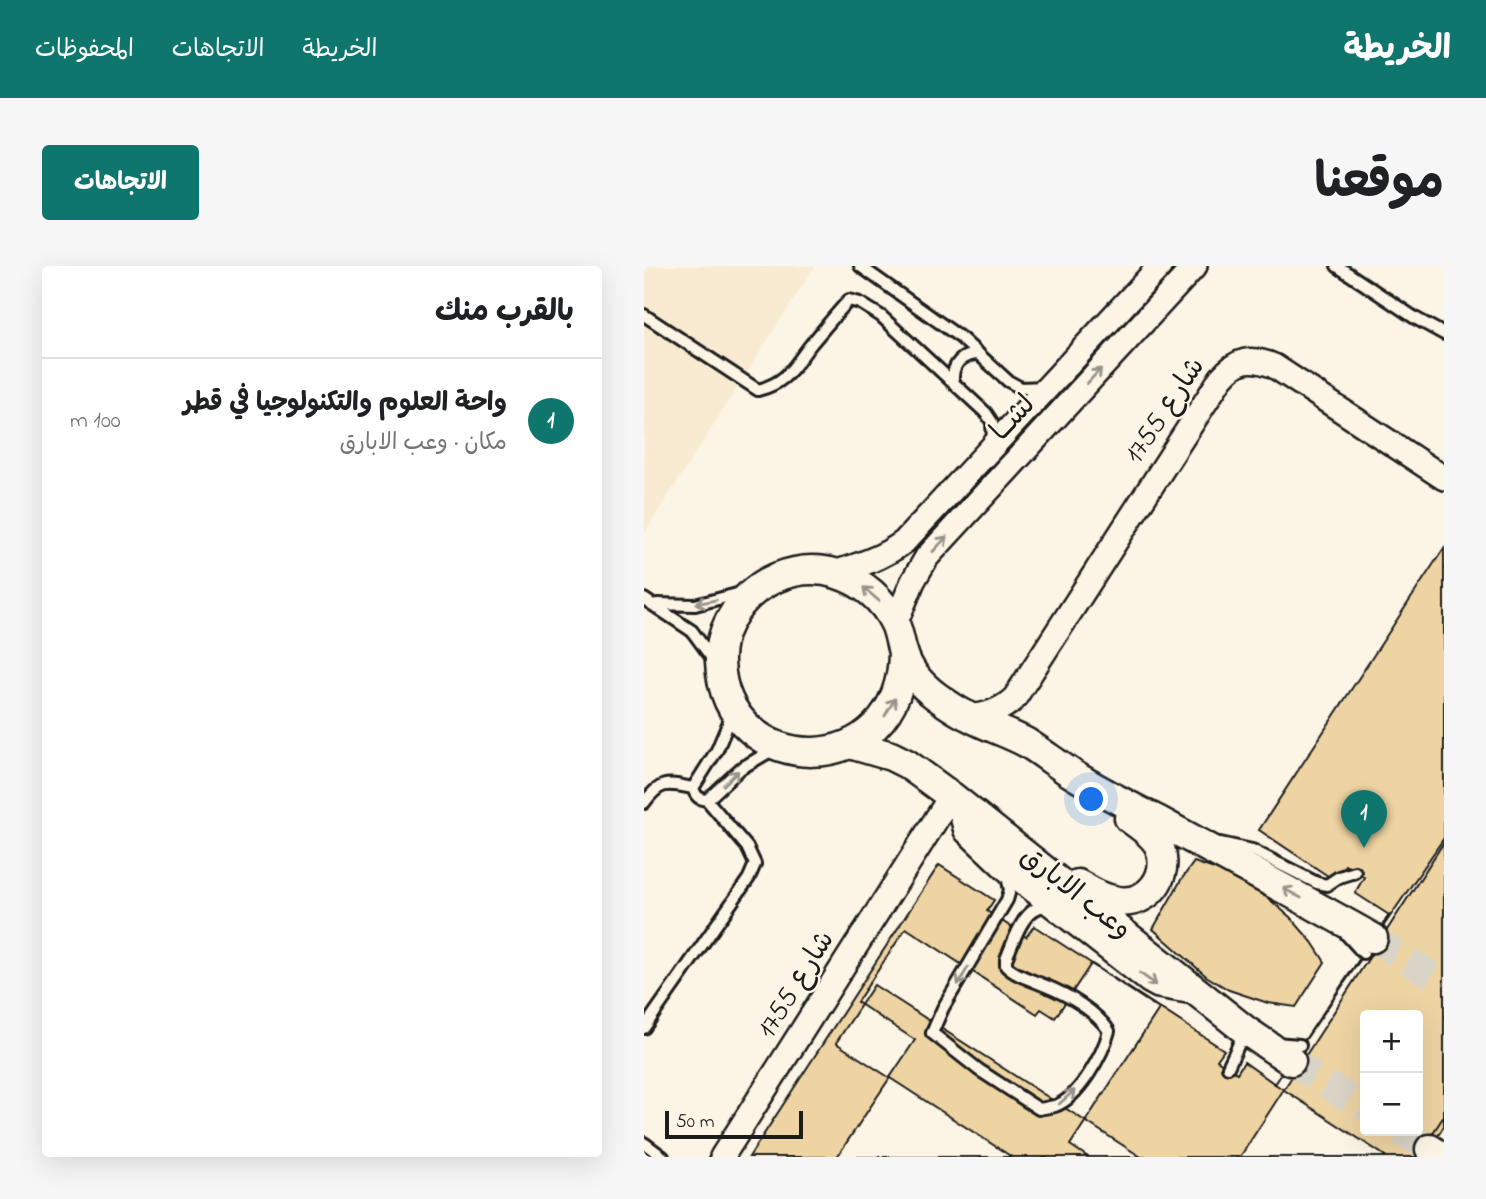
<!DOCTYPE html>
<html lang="ar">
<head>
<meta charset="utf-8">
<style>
  :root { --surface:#fff; --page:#f6f6f6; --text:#202124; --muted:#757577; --line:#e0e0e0; --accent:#0f766e }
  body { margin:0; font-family:"Indie Flower","Playpen Sans Arabic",sans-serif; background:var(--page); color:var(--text); direction:rtl }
  .controls { position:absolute; right:21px; bottom:21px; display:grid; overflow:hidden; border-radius:7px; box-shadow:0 7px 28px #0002 }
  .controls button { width:63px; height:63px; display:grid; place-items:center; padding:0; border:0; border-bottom:2px solid var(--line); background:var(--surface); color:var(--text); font:35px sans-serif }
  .scale { position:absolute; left:21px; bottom:18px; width:138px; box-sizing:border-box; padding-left:7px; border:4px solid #1c1c1c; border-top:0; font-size:19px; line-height:24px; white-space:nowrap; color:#1c1c1c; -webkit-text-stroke:5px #fcf5e5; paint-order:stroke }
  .you { position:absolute; left:448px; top:534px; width:24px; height:24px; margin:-18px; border:5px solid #fff; border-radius:50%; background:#1a73e8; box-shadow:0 0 0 10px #1a73e833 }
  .badge { display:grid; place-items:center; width:46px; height:46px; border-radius:50%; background:var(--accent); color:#fff; font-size:23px; font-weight:700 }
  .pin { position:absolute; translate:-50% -58px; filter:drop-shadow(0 2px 4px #0008) }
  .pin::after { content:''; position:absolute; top:37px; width:24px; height:21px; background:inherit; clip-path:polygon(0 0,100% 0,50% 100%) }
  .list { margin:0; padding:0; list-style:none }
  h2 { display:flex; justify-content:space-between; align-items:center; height:91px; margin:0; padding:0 28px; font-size:30px }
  h2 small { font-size:23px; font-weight:400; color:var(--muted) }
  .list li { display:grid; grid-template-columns:46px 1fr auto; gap:21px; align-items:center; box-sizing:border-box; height:126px; padding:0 28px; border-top:2px solid var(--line) }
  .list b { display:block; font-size:26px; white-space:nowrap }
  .list p { margin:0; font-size:23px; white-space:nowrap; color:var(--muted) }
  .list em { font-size:23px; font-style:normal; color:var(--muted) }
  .map { position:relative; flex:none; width:800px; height:891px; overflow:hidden; direction:ltr; border-radius:7px }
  header { display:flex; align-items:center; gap:42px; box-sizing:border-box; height:98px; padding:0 35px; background:var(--accent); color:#fff }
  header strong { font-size:33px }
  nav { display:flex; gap:38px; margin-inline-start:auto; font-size:24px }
  .intro { display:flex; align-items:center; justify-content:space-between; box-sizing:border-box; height:168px; padding:0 42px }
  h1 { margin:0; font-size:49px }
  .button { padding:18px 32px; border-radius:7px; background:var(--accent); color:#fff; font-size:24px; font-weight:700 }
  main { display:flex; gap:42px; padding:0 42px }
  aside { flex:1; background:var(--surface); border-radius:7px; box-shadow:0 7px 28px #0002 }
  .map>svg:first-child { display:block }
</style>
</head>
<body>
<header>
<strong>الخريطة</strong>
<nav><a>الخريطة</a><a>الاتجاهات</a><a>المحفوظات</a></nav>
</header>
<div class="intro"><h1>موقعنا</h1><a class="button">الاتجاهات</a></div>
<main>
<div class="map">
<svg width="800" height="891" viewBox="0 0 800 891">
  <rect width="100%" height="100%" fill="#fcf5e5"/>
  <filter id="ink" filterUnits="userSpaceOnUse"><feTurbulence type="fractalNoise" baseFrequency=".0143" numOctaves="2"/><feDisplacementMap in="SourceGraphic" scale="14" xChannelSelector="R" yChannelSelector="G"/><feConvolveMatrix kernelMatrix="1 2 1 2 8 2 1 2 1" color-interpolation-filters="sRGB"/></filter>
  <g filter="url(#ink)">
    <path fill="#f8ebd1" d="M0 0H171L1 266H0Z"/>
    <path fill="#eed4a3" stroke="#1c1c1c" stroke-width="2" fill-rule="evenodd" d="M800 282V860L781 891H105L295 599 350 634 343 645 382 671 390 660 580 784 573 794 593 807 600 796 631 818 745 649 711 627 720 611 701 599 690 614 615 564ZM721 749H774V865H721Z
      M800 572V850L773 891H743L631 818ZM721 749H774V865H721Z
      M800 576V850L773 891H596ZM721 749H774V865H721Z
      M550 596 576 605 624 632 646 651 668 676 681 696 652 741 624 737 585 724 562 710 509 663 537 614Z
      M262 662 393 748 397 743 411 752 447 698 515 743 426 879 444 891H193L271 774 213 736Z
      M230 719 497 891H368L192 777Z"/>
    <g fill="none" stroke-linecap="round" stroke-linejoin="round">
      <path stroke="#dad4c7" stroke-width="28" stroke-dasharray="28 14" stroke-linecap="butt" d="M729 672 800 718
        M647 795 721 843
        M756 865 786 883"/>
      <defs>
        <path id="service" d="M216 0 317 72 364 115 377 122 400 121
          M693 0 771 52 800 68
          M0 49 114 124C145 116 150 99 168 77 180 63 192 48 205 34L216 37 237 50 342 147 348 156 349 175
          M309 115C308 98 318 88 335 88
          M0 333 48 365 70 395
          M13 338 51 339 97 327
          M89 446 73 484 49 522C52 531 55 533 63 534L96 503 132 482
          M0 537C17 514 23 517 49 522
          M576 577 608 584 673 617 683 619 695 611 711 606
          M362 606 366 624 363 634 299 742 288 767 335 804 395 843C400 842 406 841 411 840 435 832 459 788 465 765 452 745 424 729 402 720 388 714 372 710 362 700V693C370 675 380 638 404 640
          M700 666 719 687
          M0 762 105 612 111 598 103 581 63 534
          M631 777 656 779
          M584 801 600 767
          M0 877 19 891"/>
        <path id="minor" d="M190 307C216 299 238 292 260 276L516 0
          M251 358 269 315 283 291 551 0
          M324 451C343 449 356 445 370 433L577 112C593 93 607 90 630 100L800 212
          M314 536 322 565 361 602 505 715 514 720 555 727
          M78 891 307 530"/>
        <path id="tertiary" d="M259 386C258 519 81 516 76 396 74 337 137 290 193 308 219 316 240 334 251 358 255 367 256 377 259 386 264 404 277 419 292 430 303 438 314 446 326 451 344 461 365 467 383 477 399 487 414 499 430 509 457 526 486 540 515 555 586 594 658 632 729 672
          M206 478 247 490 263 498 307 530 601 764 647 795
          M434 618C446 625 459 633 474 635 504 639 526 611 516 582 511 569 496 560 485 552
          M786 883 798 891"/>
      </defs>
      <use href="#service" stroke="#1c1c1c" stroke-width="16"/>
      <use href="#minor" stroke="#1c1c1c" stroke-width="28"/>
      <use href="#tertiary" stroke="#1c1c1c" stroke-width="33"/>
      <use href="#service" stroke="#fcf5e5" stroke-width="10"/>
      <use href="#minor" stroke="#fcf5e5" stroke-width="23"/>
      <use href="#tertiary" stroke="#fcf5e5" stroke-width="28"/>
    </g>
    <defs><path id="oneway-shaft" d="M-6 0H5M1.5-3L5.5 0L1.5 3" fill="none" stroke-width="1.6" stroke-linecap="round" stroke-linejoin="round" transform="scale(1.75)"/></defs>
    <g stroke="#97938b">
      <use href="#oneway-shaft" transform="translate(450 110) rotate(-47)"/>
      <use href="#oneway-shaft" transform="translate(296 278) rotate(-47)"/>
      <use href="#oneway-shaft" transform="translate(227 328) rotate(-139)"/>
      <use href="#oneway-shaft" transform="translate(62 336) rotate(169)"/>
      <use href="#oneway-shaft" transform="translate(246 441) rotate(-60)"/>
      <use href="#oneway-shaft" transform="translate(87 512) rotate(-44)"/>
      <use href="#oneway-shaft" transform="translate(648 627) rotate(-152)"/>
      <use href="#oneway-shaft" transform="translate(319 710) rotate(120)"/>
      <use href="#oneway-shaft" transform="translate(504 713) rotate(35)"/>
      <use href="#oneway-shaft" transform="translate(423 831) rotate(-42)"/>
    </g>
  </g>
  <g text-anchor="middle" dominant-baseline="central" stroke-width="5" stroke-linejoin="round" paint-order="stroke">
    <g font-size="28" fill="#1c1c1c" stroke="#fcf5e5">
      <text transform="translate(522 145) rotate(-56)">شارع 1755</text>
      <text transform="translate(370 153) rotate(-47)">لشــا</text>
      <text transform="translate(431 628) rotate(38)">وعب الابارق</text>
      <text transform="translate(153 719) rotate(-58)">شارع 1755</text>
    </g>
  </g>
</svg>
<div class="controls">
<button>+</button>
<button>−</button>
</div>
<div class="scale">50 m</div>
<div class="you"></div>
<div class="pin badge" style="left:720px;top:582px">1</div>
</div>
<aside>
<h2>بالقرب منك<small></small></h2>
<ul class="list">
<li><span class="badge">1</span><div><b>واحة العلوم والتكنولوجيا في قطر</b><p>مكان · وعب الابارق</p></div><em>100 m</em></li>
</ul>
</aside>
</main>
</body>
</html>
